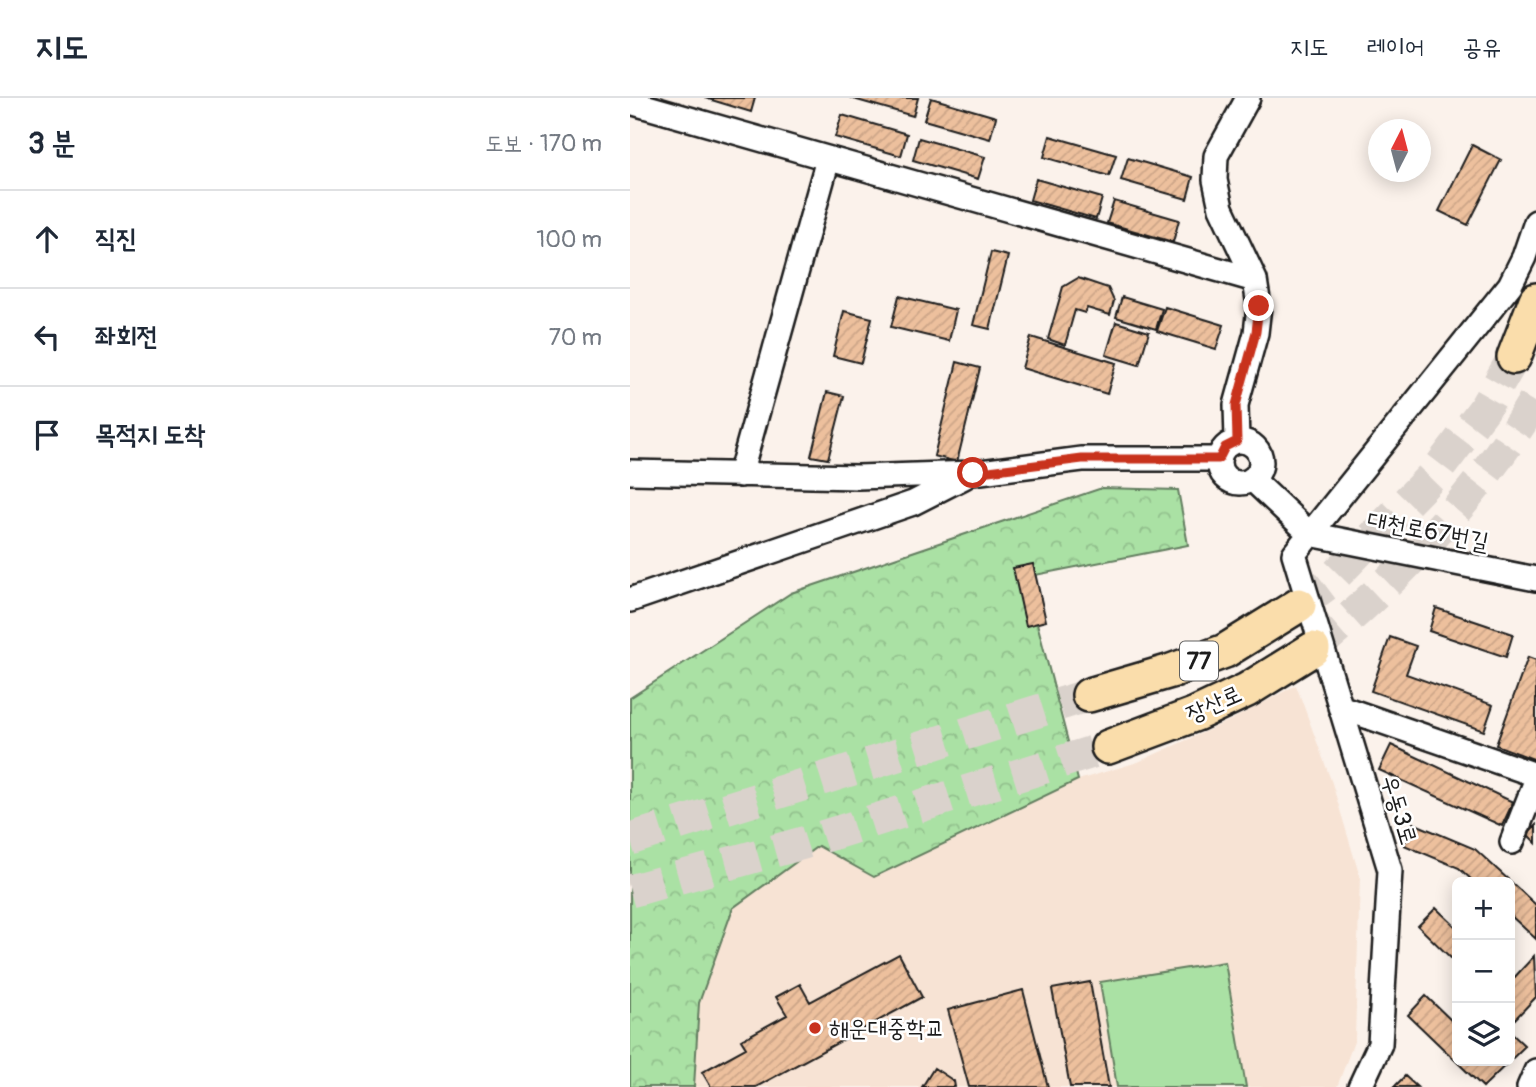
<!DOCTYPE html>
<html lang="ko">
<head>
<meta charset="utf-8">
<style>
  :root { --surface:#fff; --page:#f2f2f3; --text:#1f2937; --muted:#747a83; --line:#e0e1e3 }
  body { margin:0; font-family:Pangolin,"Poor Story",sans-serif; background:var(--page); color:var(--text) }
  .controls { position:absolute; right:21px; bottom:21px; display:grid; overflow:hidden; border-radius:10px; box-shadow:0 4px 18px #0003 }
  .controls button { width:63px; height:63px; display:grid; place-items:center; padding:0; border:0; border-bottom:2px solid var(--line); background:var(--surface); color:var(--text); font:35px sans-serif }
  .compass { position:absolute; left:738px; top:21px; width:63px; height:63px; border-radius:50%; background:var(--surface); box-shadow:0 4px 18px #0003; rotate:6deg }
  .stop { position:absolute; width:21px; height:21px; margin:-16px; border:5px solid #c8321e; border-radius:50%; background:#fff }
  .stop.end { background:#c8321e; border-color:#fff; box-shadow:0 2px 7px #0008 }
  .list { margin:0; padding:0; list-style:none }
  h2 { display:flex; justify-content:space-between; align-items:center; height:91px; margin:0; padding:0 28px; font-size:30px }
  h2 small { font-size:23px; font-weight:400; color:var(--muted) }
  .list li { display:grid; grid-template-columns:46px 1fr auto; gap:21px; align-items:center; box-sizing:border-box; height:98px; padding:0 28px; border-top:2px solid var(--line) }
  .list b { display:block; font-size:26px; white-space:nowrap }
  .list em { font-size:23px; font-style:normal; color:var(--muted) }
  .icon { flex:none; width:38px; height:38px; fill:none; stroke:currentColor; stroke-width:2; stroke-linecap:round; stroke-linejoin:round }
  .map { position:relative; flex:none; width:906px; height:989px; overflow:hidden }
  header { display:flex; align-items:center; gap:42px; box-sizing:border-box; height:98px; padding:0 35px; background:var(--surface); border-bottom:2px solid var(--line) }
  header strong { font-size:33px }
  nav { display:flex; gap:38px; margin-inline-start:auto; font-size:24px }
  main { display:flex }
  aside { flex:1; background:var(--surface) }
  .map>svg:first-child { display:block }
</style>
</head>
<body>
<header>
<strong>지도</strong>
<nav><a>지도</a><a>레이어</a><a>공유</a></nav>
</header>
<main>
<aside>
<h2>3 분<small>도보 · 170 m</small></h2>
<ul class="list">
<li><svg class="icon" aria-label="ahead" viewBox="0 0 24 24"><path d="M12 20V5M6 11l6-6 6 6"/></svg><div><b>직진</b></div><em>100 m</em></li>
<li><svg class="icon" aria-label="left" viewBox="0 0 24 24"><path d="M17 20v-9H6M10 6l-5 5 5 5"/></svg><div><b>좌회전</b></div><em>70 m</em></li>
<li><svg class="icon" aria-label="arrive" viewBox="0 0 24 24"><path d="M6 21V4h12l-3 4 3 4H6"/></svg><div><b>목적지 도착</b></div></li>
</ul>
</aside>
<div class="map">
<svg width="906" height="989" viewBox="0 0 906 989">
  <defs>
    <pattern id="forest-crowns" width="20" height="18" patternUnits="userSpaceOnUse" patternTransform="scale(1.75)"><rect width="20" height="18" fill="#aae1a4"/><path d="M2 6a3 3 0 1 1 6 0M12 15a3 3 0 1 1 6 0" fill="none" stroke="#92c08d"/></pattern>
    <pattern id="building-hatch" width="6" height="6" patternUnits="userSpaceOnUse" patternTransform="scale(1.75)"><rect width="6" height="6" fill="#edc09d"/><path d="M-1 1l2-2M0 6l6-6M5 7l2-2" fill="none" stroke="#cba487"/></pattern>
  </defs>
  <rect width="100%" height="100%" fill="#fbf2eb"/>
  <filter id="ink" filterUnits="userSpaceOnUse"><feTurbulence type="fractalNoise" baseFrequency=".0143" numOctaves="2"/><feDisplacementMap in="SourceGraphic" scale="14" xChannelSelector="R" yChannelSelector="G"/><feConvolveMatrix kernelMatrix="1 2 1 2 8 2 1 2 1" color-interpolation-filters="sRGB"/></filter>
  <g filter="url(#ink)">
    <path fill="#f7e3d4" d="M666 587 702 685 730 779 725 941 707 989H64L69 905 103 810 188 747 245 778 448 682 508 664 603 621Z"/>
    <path fill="url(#forest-crowns)" stroke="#637e60" stroke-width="2" d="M472 390 548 392 558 447 395 479 448 682 244 779 188 748 103 810 69 905 64 989H0V600L161 495Z"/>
    <path fill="#aae1a4" stroke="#637e60" stroke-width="2" d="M595 864 616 989H487L470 884Z"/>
    <path fill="url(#building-hatch)" stroke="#1c1c1c" stroke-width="2" d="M75 0H125L121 14Z
      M220 0H288L283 18Z
      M301 0 366 19 360 41 294 22Z
      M212 17 277 36 271 58 205 39Z
      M420 38 486 57 479 78 414 59Z
      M289 40 355 59 348 81 283 62Z
      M842 47 871 62 838 127 809 113Z
      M498 60 563 79 557 101 491 82Z
      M406 81 472 100 466 121 400 102Z
      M484 103 549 122 543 144 477 125Z
      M361 154 378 158 360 231 343 227Z
      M448 180 478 190 484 203 480 217 457 210 455 215 445 212 435 247 418 241 433 189Z
      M269 198 326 212 319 243 261 229Z
      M492 199 532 211 526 231 486 219Z
      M535 209 594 227 586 251 527 233Z
      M214 213 242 220 231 265 203 258Z
      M486 224 519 234 509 267 476 257Z
      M401 239 486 265 477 296 392 270Z
      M327 264 350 270 327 364 304 358Z
      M197 294 214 298 198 361 181 358Z
      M403 466 416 523 396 528 383 470Z
      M806 510 883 536 876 559 799 533Z
      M760 539 786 548 776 576 863 607 854 633 741 593Z
      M898 559 906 562V662L866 647Z
      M761 647 883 704 872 728 749 672Z
      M783 725 845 751 906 807V841L880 817V784H844L829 770 774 747Z
      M906 727V745L897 736Z
      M806 810 827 830V866L788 828Z
      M269 856 292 899 126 989H81L72 974 116 950 111 942 157 917 146 899 170 886 180 904Z
      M904 858 906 899 885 921 880 915V880L882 882Z
      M460 884 479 989H440L422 891Z
      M393 892 418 989H339L318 912Z
      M796 898 827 928V963H880V934L895 948 853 989 778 917Z
      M304 970 324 983 325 989H292Z
      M775 978 787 989H764Z"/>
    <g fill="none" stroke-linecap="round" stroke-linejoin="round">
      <path stroke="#dad2cc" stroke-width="33" stroke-dasharray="33 17" stroke-linecap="butt" d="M669 507 697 486 806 374 854 311 884 259
        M683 551C769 480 849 397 906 300
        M0 741 459 597
        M0 793 173 745 478 649"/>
      <defs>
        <path id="minor" d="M0 4 625 182
          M589 364a21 21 0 1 1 42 0a21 21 0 1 1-42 0Z
          M607 343 606 307 626 235 629 208 625 182 591 110 585 82 586 58 618 0
          M0 374 228 379 343 375 452 361H589
          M110 377 198 61
          M622 381 680 436 906 481
          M0 502 283 405 334 379
          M710 609 906 677
          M882 744 906 683
          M730 989 750 946 760 772 664 456 880 187 894 159 906 124
          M899 989 906 973"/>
        <path id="highway" d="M884 259 906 202
          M459 597 541 573 595 553 669 507
          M478 649 566 616 617 592 683 551"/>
      </defs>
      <use href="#minor" stroke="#1c1c1c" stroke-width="28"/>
      <use href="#highway" stroke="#1c1c1c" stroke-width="38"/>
      <use href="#minor" stroke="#fff" stroke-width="23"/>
      <use href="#highway" stroke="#faddab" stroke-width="33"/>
    </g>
  </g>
  <g fill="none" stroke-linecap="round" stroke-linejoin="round" filter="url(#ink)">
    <path stroke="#c8321e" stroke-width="9" d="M343 375 452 361H589L595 349 607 343 606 307 626 234 629 208"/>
  </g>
  <circle fill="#c8321e" stroke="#fff" stroke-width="2.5" cx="185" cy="930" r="7"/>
  <g text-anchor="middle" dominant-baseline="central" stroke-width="5" stroke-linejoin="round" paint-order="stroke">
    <rect fill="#fff" stroke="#606060" stroke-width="2" x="550" y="543.5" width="38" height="39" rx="5"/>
    <g font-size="23" font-weight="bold" fill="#1c1c1c">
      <text x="569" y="563">77</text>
    </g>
    <g font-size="24" fill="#1c1c1c" stroke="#fff">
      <text transform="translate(798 433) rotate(11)">대천로67번길</text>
      <text transform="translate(584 606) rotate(-24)">장산로</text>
      <text transform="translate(769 712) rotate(73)">우동3로</text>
    </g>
    <g font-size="24" fill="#1c1c1c" stroke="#fff" text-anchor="start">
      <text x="199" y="930">해운대중학교</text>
    </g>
  </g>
</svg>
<div class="controls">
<button>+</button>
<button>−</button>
<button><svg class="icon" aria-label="layers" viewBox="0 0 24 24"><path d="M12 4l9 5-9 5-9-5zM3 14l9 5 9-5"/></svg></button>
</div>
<svg class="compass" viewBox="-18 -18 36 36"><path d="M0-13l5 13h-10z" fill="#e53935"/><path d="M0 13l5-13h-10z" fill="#747a83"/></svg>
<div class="stop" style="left:343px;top:375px"></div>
<div class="stop end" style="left:629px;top:208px"></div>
</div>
</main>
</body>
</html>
